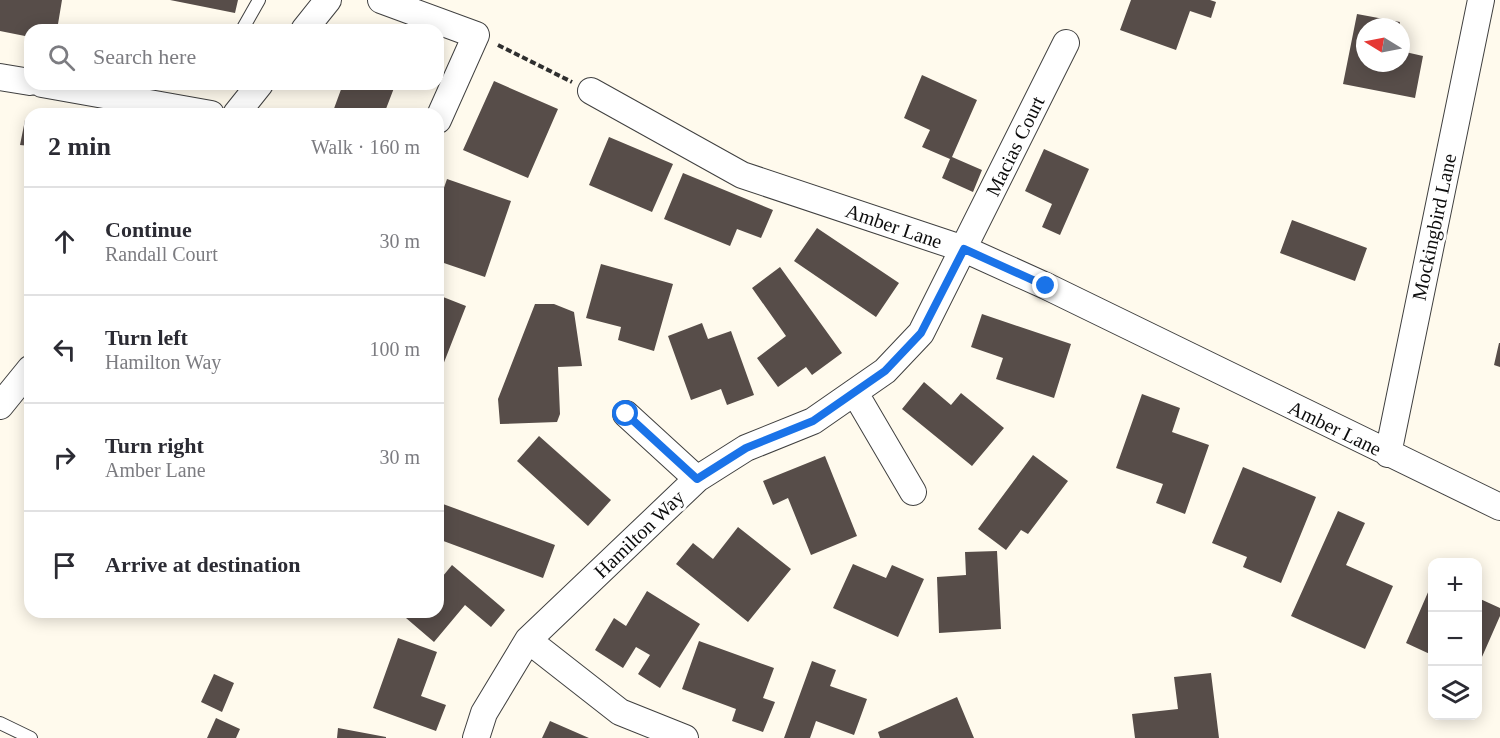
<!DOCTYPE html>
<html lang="en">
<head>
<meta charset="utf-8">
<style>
  :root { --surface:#fff; --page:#f7f7f7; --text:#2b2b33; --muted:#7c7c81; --line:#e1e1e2 }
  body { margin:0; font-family:"Times New Roman",serif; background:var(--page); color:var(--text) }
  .controls { position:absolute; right:18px; bottom:18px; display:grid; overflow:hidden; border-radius:12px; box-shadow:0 3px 15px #0003 }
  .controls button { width:54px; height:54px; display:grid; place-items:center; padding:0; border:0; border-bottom:2px solid var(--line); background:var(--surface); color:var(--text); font:30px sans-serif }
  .compass { position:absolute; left:1356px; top:18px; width:54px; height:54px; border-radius:50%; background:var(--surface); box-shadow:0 3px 15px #0003; rotate:280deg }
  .stop { position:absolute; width:18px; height:18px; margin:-14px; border:4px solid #1a73e8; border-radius:50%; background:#fff }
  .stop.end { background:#1a73e8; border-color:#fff; box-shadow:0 2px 6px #0008 }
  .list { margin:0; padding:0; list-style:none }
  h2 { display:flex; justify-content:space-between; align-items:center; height:78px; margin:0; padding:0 24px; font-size:26px }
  h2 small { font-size:20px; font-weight:400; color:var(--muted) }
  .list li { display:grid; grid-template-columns:39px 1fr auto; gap:18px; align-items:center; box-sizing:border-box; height:108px; padding:0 24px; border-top:2px solid var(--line) }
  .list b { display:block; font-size:22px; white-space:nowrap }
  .list p { margin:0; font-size:20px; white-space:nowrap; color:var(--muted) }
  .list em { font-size:20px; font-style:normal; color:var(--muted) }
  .icon { flex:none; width:33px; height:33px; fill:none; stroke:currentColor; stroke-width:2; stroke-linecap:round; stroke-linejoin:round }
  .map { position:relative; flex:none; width:1500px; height:738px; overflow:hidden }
  .search { position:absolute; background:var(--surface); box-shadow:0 3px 15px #0003; left:24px; top:24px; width:420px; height:66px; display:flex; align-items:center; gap:15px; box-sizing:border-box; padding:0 21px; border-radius:18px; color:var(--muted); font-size:22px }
  .panel { position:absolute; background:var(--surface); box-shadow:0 3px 15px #0003; left:24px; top:108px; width:420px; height:510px; border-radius:18px }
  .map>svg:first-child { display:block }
</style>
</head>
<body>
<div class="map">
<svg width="1500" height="738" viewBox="0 0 1500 738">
  <rect width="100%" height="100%" fill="#fffaed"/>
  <path fill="#574d49" d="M0 0H62L57 30H30V37L0 31Z
    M170 0H238L235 13Z
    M1131 0H1210L1216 2 1211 18 1190 11 1176 50 1120 30Z
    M1357 14 1400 22 1399 27H1365V63H1401V51L1423 56 1415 98 1343 84Z
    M922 75 977 100 952 157 982 170 973 192 942 178 950 159 922 147 930 130 904 118Z
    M494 81 558 109 528 178 463 150Z
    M343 84H384L394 88 384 114H332Z
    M25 120 30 121V146L20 145Z
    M609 137 673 164 652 212 589 185Z
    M1044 149 1089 169 1060 235 1042 227 1052 204 1025 191Z
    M683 173 773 210 761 238 737 229 730 246 664 219Z
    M447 179 511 201 485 277 438 261V205Z
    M29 180H30V200L25 199Z
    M1292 220 1367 248 1355 281 1280 253Z
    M817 228 899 283 876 317 794 261Z
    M601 264 673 284 654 351 618 340 621 327 586 318Z
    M780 267 842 353 812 375 806 367 778 387 757 358 786 336 752 288Z
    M438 295 466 306 443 365 438 363Z
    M535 304H554L574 312 582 366 558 367 560 414 557 422 500 424 498 399Z
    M982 314 1071 344 1054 398 996 379 1003 358 971 347Z
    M702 323 708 339 731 331 754 395 727 405 721 389 691 400 668 336Z
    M1499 343H1500V367L1494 365Z
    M924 382 951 405 961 393 1004 428 972 466 902 409Z
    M1142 394 1180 408 1172 432 1209 445 1185 514 1156 503 1163 484 1116 468Z
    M539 436 611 500 588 526 517 461Z
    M1033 455 1068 481 1028 534 1021 530 1006 550 978 529Z
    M825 456 857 536 811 555 788 498 773 505 763 481Z
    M1243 467 1316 497 1281 583 1243 567 1247 557 1212 543Z
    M443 504 555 545 543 578 438 539V516Z
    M1338 511 1365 523 1346 565 1393 586 1365 649 1291 616Z
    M738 527 791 569 748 622 676 564 693 543 713 559Z
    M997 551 1001 629 939 633 937 577 966 575 965 552Z
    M853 564 886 578 892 565 924 579 898 637 833 608Z
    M452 565 505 610 491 627 465 605 434 642 399 612H438V582Z
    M1432 583V655L1406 643Z
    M647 591 700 624 660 688 638 674 650 655 636 647 623 668 595 650 614 618 626 626Z
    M1478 598 1500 608V616L1478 666Z
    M398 638 437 652 421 696 446 705 436 731 373 708Z
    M699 641 774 668 763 698 775 702 763 732 732 721 736 709 682 689Z
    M812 661 836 670 830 686 867 699 854 735 816 721 810 738H784Z
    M1211 673 1219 738H1135L1132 714 1178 709 1174 677Z
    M214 674 234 683 222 712 201 702Z
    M957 697 974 738H880L878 732Z
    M216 718 240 729 236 738H207Z
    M550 721 589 738H542Z
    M338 728 386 737V738H337Z"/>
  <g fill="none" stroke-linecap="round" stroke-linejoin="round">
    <defs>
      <path id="service" d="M242 30 259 0
        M0 723 31 738"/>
      <path id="minor" d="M381 0 476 35 438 120
        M304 30 328 0
        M0 77 30 82
        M42 84 211 114
        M591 91 742 175 964 249 1046 286 1500 507
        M236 114 260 84
        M855 393 913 492
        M0 406 30 369
        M626 414 697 479
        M1388 454 1481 0
        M528 640 620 712 685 738
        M476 738 484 713 528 640 697 479 746 448 813 421 885 371 921 333 1066 43"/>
    </defs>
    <use href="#service" stroke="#404040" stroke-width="14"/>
    <use href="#minor" stroke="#404040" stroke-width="28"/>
    <path stroke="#2f2f2f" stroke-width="4" stroke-dasharray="6 3" stroke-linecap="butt" d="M498 45 572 82"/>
    <use href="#service" stroke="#fff" stroke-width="12"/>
    <use href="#minor" stroke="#fff" stroke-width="26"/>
  </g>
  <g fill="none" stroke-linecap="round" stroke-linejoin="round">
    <path stroke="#1a73e8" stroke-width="8" d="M626 414 697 479 746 448 813 421 885 371 921 333 964 249 1046 286"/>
  </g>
  <g text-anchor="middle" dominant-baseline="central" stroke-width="6" stroke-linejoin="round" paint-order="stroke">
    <g font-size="20" fill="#0d0d0d" stroke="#fff">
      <text transform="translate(1015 146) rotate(-64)">Macias Court</text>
      <text transform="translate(894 226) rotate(19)">Amber Lane</text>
      <text transform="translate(1434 227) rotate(-78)">Mockingbird Lane</text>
      <text transform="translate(1335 428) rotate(26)">Amber Lane</text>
      <text transform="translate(639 534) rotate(-44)">Hamilton Way</text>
    </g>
  </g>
</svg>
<div class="controls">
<button>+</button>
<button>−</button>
<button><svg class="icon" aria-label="layers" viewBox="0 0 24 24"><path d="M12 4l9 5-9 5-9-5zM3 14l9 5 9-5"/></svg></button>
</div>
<svg class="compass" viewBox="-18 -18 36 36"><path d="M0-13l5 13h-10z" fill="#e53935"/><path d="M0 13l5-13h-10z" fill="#7c7c81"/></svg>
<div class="stop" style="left:626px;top:414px"></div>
<div class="stop end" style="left:1046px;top:286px"></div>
<div class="search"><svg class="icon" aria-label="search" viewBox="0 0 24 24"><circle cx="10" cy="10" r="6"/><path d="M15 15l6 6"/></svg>Search here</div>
<section class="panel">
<h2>2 min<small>Walk · 160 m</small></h2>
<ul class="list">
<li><svg class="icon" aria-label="ahead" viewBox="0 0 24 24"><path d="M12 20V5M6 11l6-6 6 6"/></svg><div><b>Continue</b><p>Randall Court</p></div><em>30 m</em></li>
<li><svg class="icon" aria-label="left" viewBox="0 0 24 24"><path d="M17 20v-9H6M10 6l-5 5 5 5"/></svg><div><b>Turn left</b><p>Hamilton Way</p></div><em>100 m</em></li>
<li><svg class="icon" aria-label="right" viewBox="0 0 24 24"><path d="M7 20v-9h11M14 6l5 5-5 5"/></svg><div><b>Turn right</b><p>Amber Lane</p></div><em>30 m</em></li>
<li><svg class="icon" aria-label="arrive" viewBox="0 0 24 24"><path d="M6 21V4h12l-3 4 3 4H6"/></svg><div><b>Arrive at destination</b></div></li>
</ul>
</section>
</div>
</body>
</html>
